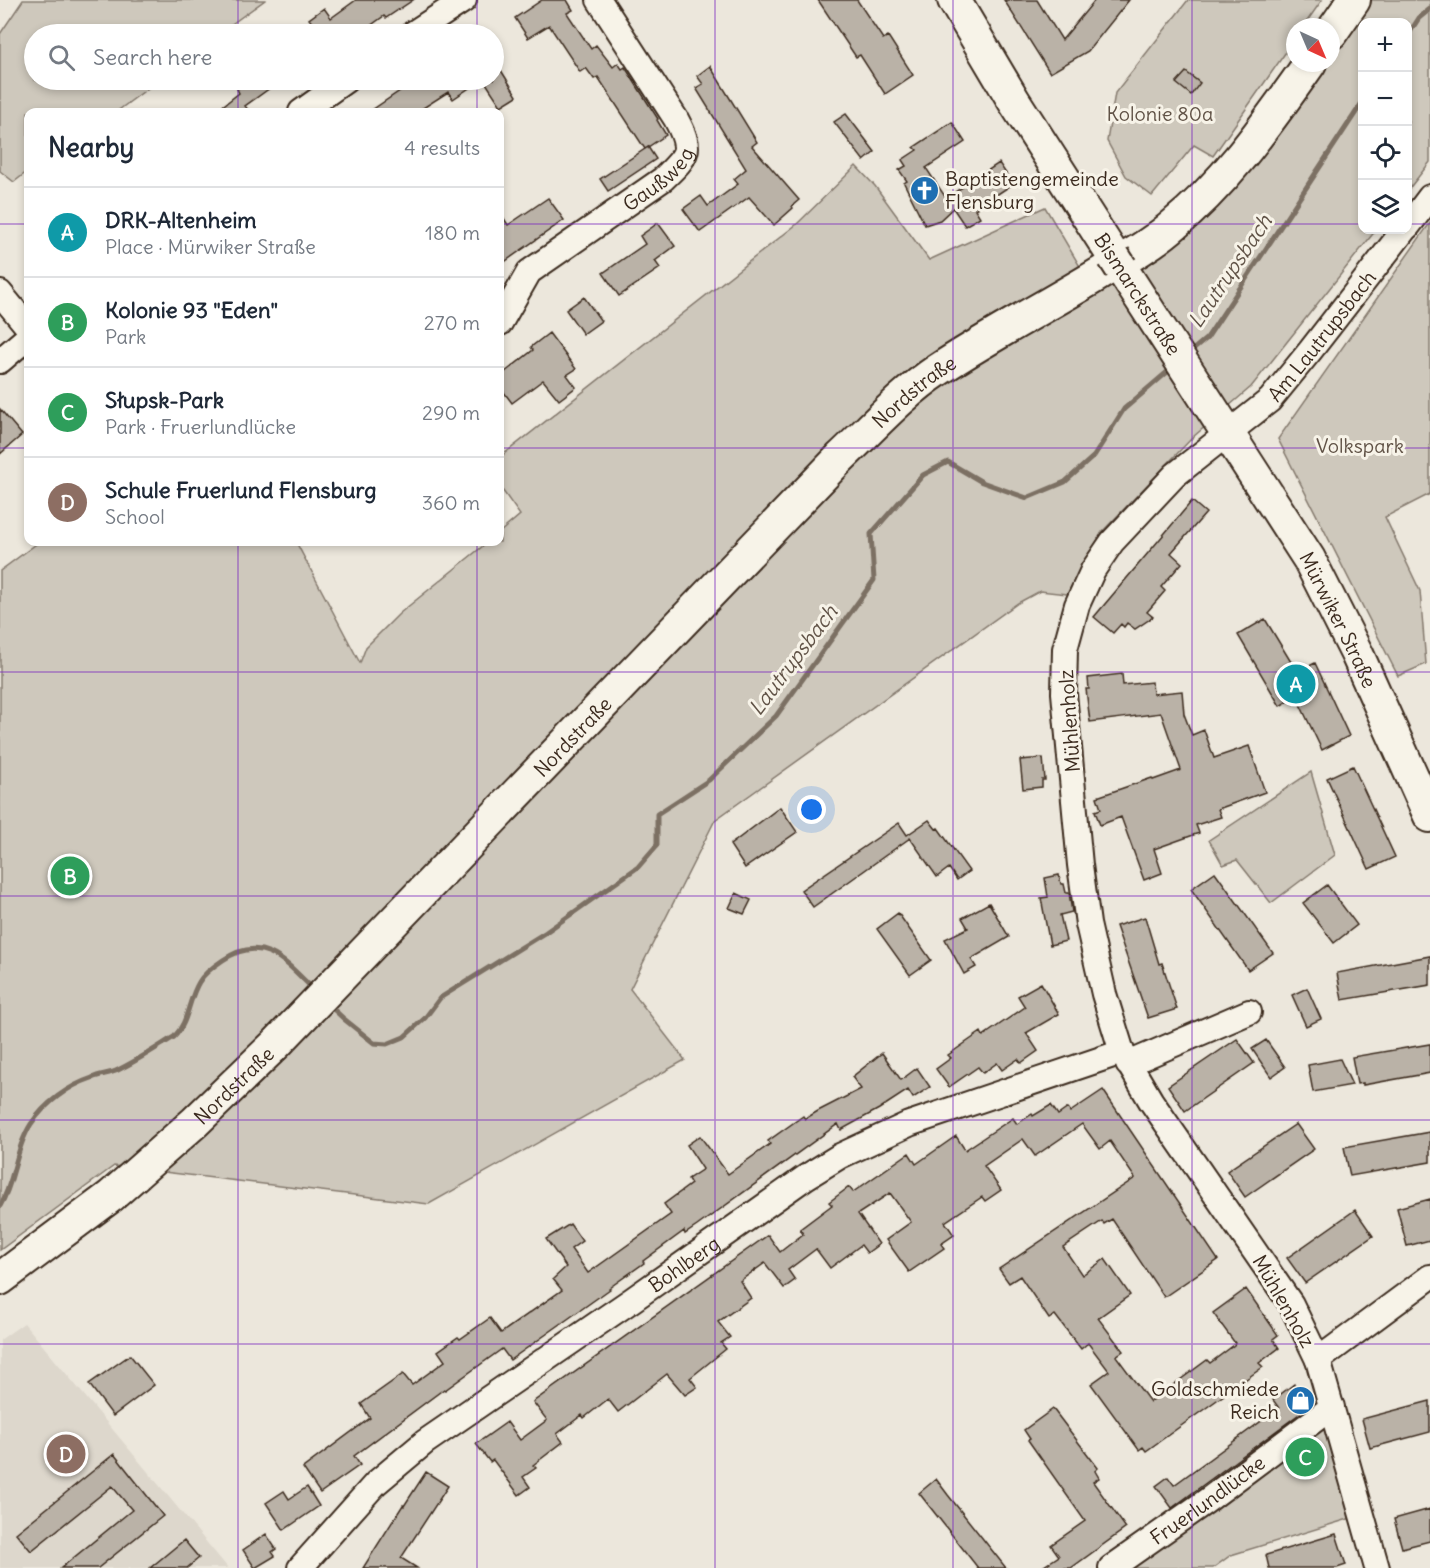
<!DOCTYPE html>
<html lang="en">
<head>
<meta charset="utf-8">
<style>
  :root { --surface:#fff; --page:#f6f6f7; --text:#1f2937; --muted:#747a83; --line:#e0e1e3; --accent:#1f6fb2 }
  body { margin:0; font-family:Delius,sans-serif; background:var(--page); color:var(--text) }
  .controls { position:absolute; right:18px; top:18px; display:grid; overflow:hidden; border-radius:12px; box-shadow:0 3px 9px #0003 }
  .controls button { width:54px; height:54px; display:grid; place-items:center; padding:0; border:0; border-bottom:2px solid var(--line); background:var(--surface); color:var(--text); font:30px sans-serif }
  .compass { position:absolute; left:1286px; top:18px; width:54px; height:54px; border-radius:50%; background:var(--surface); box-shadow:0 3px 9px #0003; rotate:136deg }
  .you { position:absolute; left:812px; top:810px; width:21px; height:21px; margin:-15px; border:4px solid #fff; border-radius:50%; background:#1a73e8; box-shadow:0 0 0 9px #1a73e833 }
  .badge { display:grid; place-items:center; width:39px; height:39px; border-radius:50%; background:var(--accent); color:#fff; font-size:20px; font-weight:700 }
  .pin { position:absolute; translate:-50% -50%; border:3px solid #fff; box-shadow:0 2px 6px #0006 }
  .list { margin:0; padding:0; list-style:none }
  h2 { display:flex; justify-content:space-between; align-items:center; height:78px; margin:0; padding:0 24px; font-size:26px }
  h2 small { font-size:20px; font-weight:400; color:var(--muted) }
  .list li { display:grid; grid-template-columns:39px 1fr auto; gap:18px; align-items:center; box-sizing:border-box; height:90px; padding:0 24px; border-top:2px solid var(--line) }
  .list b { display:block; font-size:22px; white-space:nowrap }
  .list p { margin:0; font-size:20px; white-space:nowrap; color:var(--muted) }
  .list em { font-size:20px; font-style:normal; color:var(--muted) }
  .icon { flex:none; width:33px; height:33px; fill:none; stroke:currentColor; stroke-width:2; stroke-linecap:round; stroke-linejoin:round }
  .map { position:relative; flex:none; width:1430px; height:1568px; overflow:hidden }
  .search { position:absolute; background:var(--surface); box-shadow:0 3px 9px #0003; left:24px; top:24px; width:480px; height:66px; display:flex; align-items:center; gap:15px; box-sizing:border-box; padding:0 21px; border-radius:33px; color:var(--muted); font-size:22px }
  .panel { position:absolute; background:var(--surface); box-shadow:0 3px 9px #0003; left:24px; top:108px; width:480px; height:438px; border-radius:12px }
  .map>svg:first-child { display:block }
</style>
</head>
<body>
<div class="map">
<svg width="1430" height="1568" viewBox="0 0 1430 1568">
  <rect width="100%" height="100%" fill="#ece7dc"/>
  <filter id="ink" filterUnits="userSpaceOnUse"><feTurbulence type="fractalNoise" baseFrequency=".0167" numOctaves="2"/><feDisplacementMap in="SourceGraphic" scale="12" xChannelSelector="R" yChannelSelector="G"/><feConvolveMatrix kernelMatrix="1 2 1 2 8 2 1 2 1" color-interpolation-filters="sRGB"/></filter>
  <g filter="url(#ink)">
    <path fill="#ddd7cc" d="M24 1323 228 1568H0V1340Z"/>
    <path fill="#cec8bc" stroke="#84796d" stroke-width="1.5" d="M23 0H265L218 34H34V80H159L116 112H28V171L14 182 0 171V34Z
      M1188 0H1322L1303 27H1295V39L1213 156 1194 145 1152 196 1126 176 1107 141 1115 93Z
      M1366 0H1430V162L1408 190V22H1362V230H1376L1251 387 1193 437 1102 532 1067 594 1040 591 1018 603 715 820 630 989 685 1060 429 1204 114 1166 0 1250V571L39 542H296L360 663 366 647 400 613 488 542H500V532L520 515 500 487V457L797 224 856 166 875 186 929 260 1045 207 1092 287 1324 63H1331V52Z
      M1430 223V494L1385 517 1420 591 1426 664 1398 676 1278 439Z
      M1311 772 1335 855 1271 903 1237 860 1223 865 1209 840Z
      M1326 1419 1355 1517 1231 1555 1213 1568H1121Z"/>
    <g fill="none" stroke-linecap="round" stroke-linejoin="round">
      <path stroke="#7c7064" stroke-width="5" d="M1408 35 1419 18 1430 9
        M1188 354 1207 338 1362 103
        M329 1005 344 1019 374 1043 387 1044 404 1037 425 1018 440 998 546 932 638 867 657 845V814L709 780 776 716 874 580 871 534 923 475 948 462 982 482 1027 498 1065 482 1094 456 1124 409 1172 368
        M0 1206C15 1181 15 1149 31 1124 45 1103 68 1086 92 1078 100 1074 110 1074 118 1070 137 1061 156 1048 174 1037 189 1022 188 1000 199 982 204 973 214 966 223 960 263 933 285 961 314 990"/>
    </g>
    <path fill="#bab2a7" stroke="#3b2a1e" stroke-width="1.5" d="M356 0H413L386 18 384 16 359 34H302L314 25 309 19 324 8 331 18Z
      M542 0H567L573 10 567 13 591 49 596 45 613 67 618 63 622 69 625 67 658 119 657 120 666 135 645 149 598 77 594 79 586 68 580 72 549 25 528 38 515 18Z
      M818 0H857L883 39 888 36 913 75 885 94 860 55 856 57Z
      M1004 0H1037L1062 40 1095 0H1129L1088 51 1050 73Z
      M494 59 517 96 501 106 484 80H494Z
      M710 66 757 142 752 146 799 200 792 206 793 208 774 225 749 197 700 232 683 209 701 196 708 206 738 184 734 179 746 169 696 88 703 84 697 76Z
      M1186 72 1200 83 1191 95 1176 83Z
      M250 80H281L245 106 250 112H215L239 93 237 89Z
      M416 80H481L453 99 448 92 417 112H369Z
      M846 114 875 152 864 161 834 122Z
      M952 122 965 142 926 168 946 198 999 163 1013 184 975 209 980 217 965 226 953 208 940 220 925 225 904 183 907 181 899 170 906 166 902 160 917 150 914 147Z
      M648 147 656 159 608 191 600 179Z
      M548 198 564 220 500 265V212L508 225Z
      M658 223 675 246 655 261 660 268 619 296 603 273 645 244 640 236Z
      M584 297 601 321 583 334 566 310Z
      M549 333 576 369 567 375 576 387 559 400 543 380 512 403 500 387V376L533 350 531 347Z
      M0 409 22 435 0 454Z
      M1192 501 1206 513 1171 553 1182 563 1161 587 1165 591 1147 612 1153 617 1135 629 1127 623 1124 627 1121 624 1113 633 1094 617Z
      M1265 619 1297 672 1315 663 1349 736 1322 750 1296 696 1280 706 1238 635Z
      M1122 674 1123 685 1152 682 1153 694 1182 691 1184 714 1192 735 1204 730 1214 758 1249 746 1265 792 1218 809 1221 817 1196 825 1199 833 1154 849 1162 873 1144 880 1121 817 1100 825 1095 811 1101 809 1097 797 1152 778 1153 780 1181 770 1161 713 1090 722 1086 689H1089L1088 678Z
      M1043 758 1045 780H1042V787L1023 789 1020 760Z
      M1353 766 1395 857 1369 869 1327 778Z
      M780 807 797 832 745 868 730 845Z
      M929 820 936 829 938 828 969 871 957 880 949 868 937 877 910 838 813 907 801 890 899 823 907 835Z
      M1215 872 1273 953 1248 970 1191 889Z
      M1059 875 1061 884H1064L1066 893H1069L1072 912 1060 915 1066 941 1050 945 1041 898 1048 897 1045 878Z
      M1327 885 1357 925 1334 943 1303 903Z
      M736 893 751 900 744 914 729 908Z
      M989 903 1009 937 971 959 976 967 964 974 945 939 968 928 962 918Z
      M898 913 931 960 910 975 877 929Z
      M1145 917 1159 964 1162 963 1177 1009 1148 1018 1116 926Z
      M1430 956V985L1342 1000 1337 973Z
      M1041 983 1059 1014 1026 1033 1038 1051 1021 1063 1018 1059 1002 1070 997 1063 983 1073 978 1067 949 1087 936 1069 951 1058 948 1055 981 1032 983 1036 1025 1007 1018 996Z
      M1307 988 1321 1019 1306 1026 1292 995Z
      M1237 1039 1254 1063 1185 1111 1168 1086Z
      M1266 1040 1285 1067 1271 1077 1252 1049Z
      M1430 1044V1073L1363 1085V1083L1357 1084 1352 1057Z
      M882 1053 901 1080 917 1068 930 1087 913 1098 908 1090 879 1109 841 1130 838 1124 697 1226 685 1234 684 1231 643 1261 644 1263 609 1288 610 1289 510 1360 502 1349 445 1390 444 1389 354 1456 360 1465 320 1493 303 1468 370 1418 361 1404 403 1374 412 1385 445 1361 438 1351 458 1337 460 1339 490 1318 501 1333 562 1290 553 1279 566 1267 546 1239 570 1224 582 1241 571 1249 588 1273 671 1214 664 1204 691 1184 688 1179 703 1169 687 1145 700 1136 728 1174 770 1144 768 1141 803 1116 805 1119 818 1111 861 1089 852 1077Z
      M1340 1059 1352 1085 1313 1092 1308 1065Z
      M1103 1090 1218 1260 1164 1297 1112 1219 1104 1224 1102 1221 1063 1247 1082 1275 1105 1259 1130 1295 1098 1318 1123 1351 1116 1356 1150 1402 1207 1360 1210 1363 1234 1345 1235 1343 1213 1313 1246 1289 1278 1335 1273 1339 1279 1348 1259 1363 1263 1367 1146 1451 1143 1447 1139 1450 1091 1384 1109 1371 1088 1343 1081 1349 1055 1315 1049 1319 1020 1276 1009 1283 999 1269 1135 1178 1110 1141 1100 1149 1082 1124 1035 1156 1023 1139 984 1166 1001 1190 985 1201 982 1197 945 1222 954 1235 941 1244 944 1248 909 1272 886 1240 911 1222 890 1193 858 1214 879 1244 867 1253 861 1245 830 1268 816 1249 788 1270 795 1280 784 1288 765 1263 740 1281 751 1298 718 1322 730 1337 721 1343 726 1349 690 1378 697 1387 685 1395 667 1374 618 1412 608 1399 584 1418 582 1415 557 1434 563 1442 533 1465 536 1468 523 1477 530 1487 519 1495 493 1460 490 1462 476 1444 507 1422 520 1440 547 1420 533 1402 768 1235 780 1252 803 1234 800 1229 832 1205 829 1202 849 1187 853 1192 909 1153 916 1164 956 1136 965 1150 1013 1118 1017 1124 1032 1114 1033 1116 1051 1105 1058 1115 1068 1108 1070 1112Z
      M1296 1124 1314 1149 1245 1197 1227 1171Z
      M1430 1132V1162L1350 1176 1344 1147Z
      M1430 1199V1240L1407 1246 1397 1208Z
      M1355 1210 1373 1236 1305 1283 1287 1258Z
      M130 1355 154 1385 113 1416 89 1384Z
      M1294 1384 1310 1406 1172 1508 1156 1486 1168 1477 1174 1485 1279 1408 1273 1400Z
      M1430 1401V1432L1370 1448 1362 1419Z
      M1053 1409 1098 1468 1095 1471 1099 1478 1093 1482 1126 1528 1071 1568H1041L1059 1556 1051 1545 1085 1521 1028 1440 1030 1439 1024 1430Z
      M114 1454 163 1516 98 1568H61L132 1510 112 1486 31 1551 16 1533Z
      M426 1472 448 1486 401 1558 417 1568H363L403 1505 404 1506Z
      M936 1479 948 1495 1006 1568H978L919 1493Z
      M307 1487 319 1506 284 1530 266 1503 284 1491 289 1499Z
      M1430 1509V1541L1402 1548 1394 1519Z
      M266 1534 276 1549 272 1552 275 1556 255 1568 243 1550Z
      M1336 1534 1346 1565 1337 1568H1269L1266 1555Z
      M184 1540 199 1558 187 1568H150Z"/>
    <g fill="none" stroke-linecap="round" stroke-linejoin="round">
      <defs>
        <g id="minor">
          <path d="M412 34 464 0"/>
          <path d="M301 112 346 80"/>
          <path d="M1408 226 1430 197"/>
          <path d="M0 293 28 327"/>
          <path id="s1" d="M500 323 529 272 663 179C688 155 693 151 676 119L599 0"/>
          <path d="M0 361 28 337"/>
          <path d="M1128 1064 1249 1012"/>
          <path d="M1318 1360 1430 1277"/>
          <path id="s2" d="M300 1568 376 1483 425 1442 632 1300 806 1177 840 1156 909 1124 1122 1052"/>
          <path id="s3" d="M1111 1568 1205 1502 1332 1407"/>
          <path id="s4" d="M1377 1568 1318 1360 1291 1304 1151 1101 1122 1052 1104 994 1088 924 1080 865 1064 693 1065 649 1077 605 1093 570 1112 542 1175 475 1270 400 1310 351 1404 230"/>
        </g>
        <g id="major">
          <path d="M954 0 1014 101 1114 257"/>
          <path d="M1331 33 1354 0"/>
          <path id="s5" d="M1121 268 1309 559 1357 654 1430 816"/>
          <path id="s6" d="M0 1279 111 1196 195 1122 277 1043 840 458C871 429 902 394 938 370 992 334 1053 303 1109 268 1130 256 1151 244 1170 228 1227 182 1268 122 1310 63"/>
        </g>
      </defs>
      <use href="#minor" stroke="#3b2a1e" stroke-width="28"/>
      <use href="#major" stroke="#3b2a1e" stroke-width="36"/>
      <use href="#minor" stroke="#f7f3e8" stroke-width="24"/>
      <use href="#major" stroke="#f7f3e8" stroke-width="32"/>
      <defs>
        <path id="major-bridge" d="M1114 257 1121 268"/>
      </defs>
      <use href="#major-bridge" stroke="#3b2a1e" stroke-width="36" stroke-linecap="butt"/>
      <use href="#major-bridge" stroke="#f7f3e8" stroke-width="32"/>
    </g>
  </g>
  <path fill="none" stroke="#7b2cbf" stroke-width="1.5" stroke-opacity="0.55" d="M238 0V34M477 0V34M715 0V1568M953 0V1568M1192 0V1568M238 80V112M477 80V112M0 224H28M500 224H1362M1408 224H1430M0 448H28M500 448H1430M238 542V1568M477 542V1568M0 672H1430M0 896H1430M0 1120H1430M0 1344H1430"/>
  <defs>
    <symbol id="church-disc" viewBox="-11 -11 22 22"><circle r="9.5" fill="#1f6fb2" stroke="#f7f3e8"/><path d="M-1.2-6h2.4v3.5h3.3v2.4h-3.3V6h-2.4V-.1h-3.3v-2.4h3.3Z" fill="#fff"/></symbol>
    <symbol id="shop-disc" viewBox="-11 -11 22 22"><circle r="9.5" fill="#1f6fb2" stroke="#f7f3e8"/><path d="M-5-2.5h2.3a2.7 3.5 0 0 1 5.4 0H5L5.5 6h-11ZM-1.5-2.5h3a1.5 2.3 0 0 0-3 0Z" fill="#fff"/></symbol>
  </defs>
  <g fill-rule="evenodd">
    <use href="#church-disc" x="908" y="174" width="33" height="33"/>
    <use href="#shop-disc" x="1284" y="1384" width="33" height="33"/>
  </g>
  <g text-anchor="middle" dominant-baseline="central" stroke-width="6" stroke-linejoin="round" paint-order="stroke">
    <g font-size="20" fill="#605246" stroke="#f7f3e8">
      <text x="1160" y="113">Kolonie 80a</text>
      <text x="1360" y="445">Volkspark</text>
    </g>
    <g font-size="20" fill="#3b2a1e" stroke="#f7f3e8">
      <text stroke="none"><textPath href="#s1" startOffset="218">Gaußweg</textPath></text>
      <text transform="translate(1138 294) rotate(57)">Bismarckstraße</text>
      <text stroke="none"><textPath href="#s4" startOffset="1404">Am Lautrupsbach</textPath></text>
      <text stroke="none"><textPath href="#s6" startOffset="1276">Nordstraße</textPath></text>
      <text stroke="none"><textPath href="#s5" startOffset="414">Mürwiker Straße</textPath></text>
      <text transform="translate(1069 721) rotate(-94)">Mühlenholz</text>
      <text stroke="none"><textPath href="#s6" startOffset="790">Nordstraße</textPath></text>
      <text stroke="none"><textPath href="#s6" startOffset="304">Nordstraße</textPath></text>
      <text stroke="none"><textPath href="#s2" startOffset="492">Bohlberg</textPath></text>
      <text transform="translate(1284 1301) rotate(60)">Mühlenholz</text>
      <text stroke="none"><textPath href="#s3" startOffset="118">Fruerlundlücke</textPath></text>
    </g>
    <g font-size="20" fill="#3b2a1e" stroke="#f7f3e8" text-anchor="start">
      <text x="945" y="178">Baptistengemeinde<tspan x="945" dy="23">Flensburg</tspan></text>
      <text x="1279" y="1388" text-anchor="end">Goldschmiede<tspan x="1279" dy="23">Reich</tspan></text>
    </g>
    <g font-size="21" font-style="italic" fill="#615347" stroke="#f7f3e8">
      <text transform="translate(1230 271) rotate(-56)">Lautrupsbach</text>
      <text transform="translate(793 660) rotate(-53)">Lautrupsbach</text>
    </g>
  </g>
</svg>
<div class="controls">
<button>+</button>
<button>−</button>
<button><svg class="icon" aria-label="locate" viewBox="0 0 24 24"><circle cx="12" cy="12" r="6"/><path d="M12 2v4M12 18v4M2 12h4M18 12h4"/></svg></button>
<button><svg class="icon" aria-label="layers" viewBox="0 0 24 24"><path d="M12 4l9 5-9 5-9-5zM3 14l9 5 9-5"/></svg></button>
</div>
<svg class="compass" viewBox="-18 -18 36 36"><path d="M0-13l5 13h-10z" fill="#e53935"/><path d="M0 13l5-13h-10z" fill="#747a83"/></svg>
<div class="you"></div>
<div class="pin badge" style="left:1296px;top:684px;background:#0f9aa8">A</div>
<div class="pin badge" style="left:70px;top:876px;background:#2e9e5b">B</div>
<div class="pin badge" style="left:1305px;top:1457px;background:#2e9e5b">C</div>
<div class="pin badge" style="left:66px;top:1454px;background:#8d6e63">D</div>
<div class="search"><svg class="icon" aria-label="search" viewBox="0 0 24 24"><circle cx="10" cy="10" r="6"/><path d="M15 15l6 6"/></svg>Search here</div>
<section class="panel">
<h2>Nearby<small>4 results</small></h2>
<ul class="list">
<li><span class="badge" style="background:#0f9aa8">A</span><div><b>DRK-Altenheim</b><p>Place · Mürwiker Straße</p></div><em>180 m</em></li>
<li><span class="badge" style="background:#2e9e5b">B</span><div><b>Kolonie 93 &quot;Eden&quot;</b><p>Park</p></div><em>270 m</em></li>
<li><span class="badge" style="background:#2e9e5b">C</span><div><b>Słupsk-Park</b><p>Park · Fruerlundlücke</p></div><em>290 m</em></li>
<li><span class="badge" style="background:#8d6e63">D</span><div><b>Schule Fruerlund Flensburg</b><p>School</p></div><em>360 m</em></li>
</ul>
</section>
</div>
</body>
</html>
